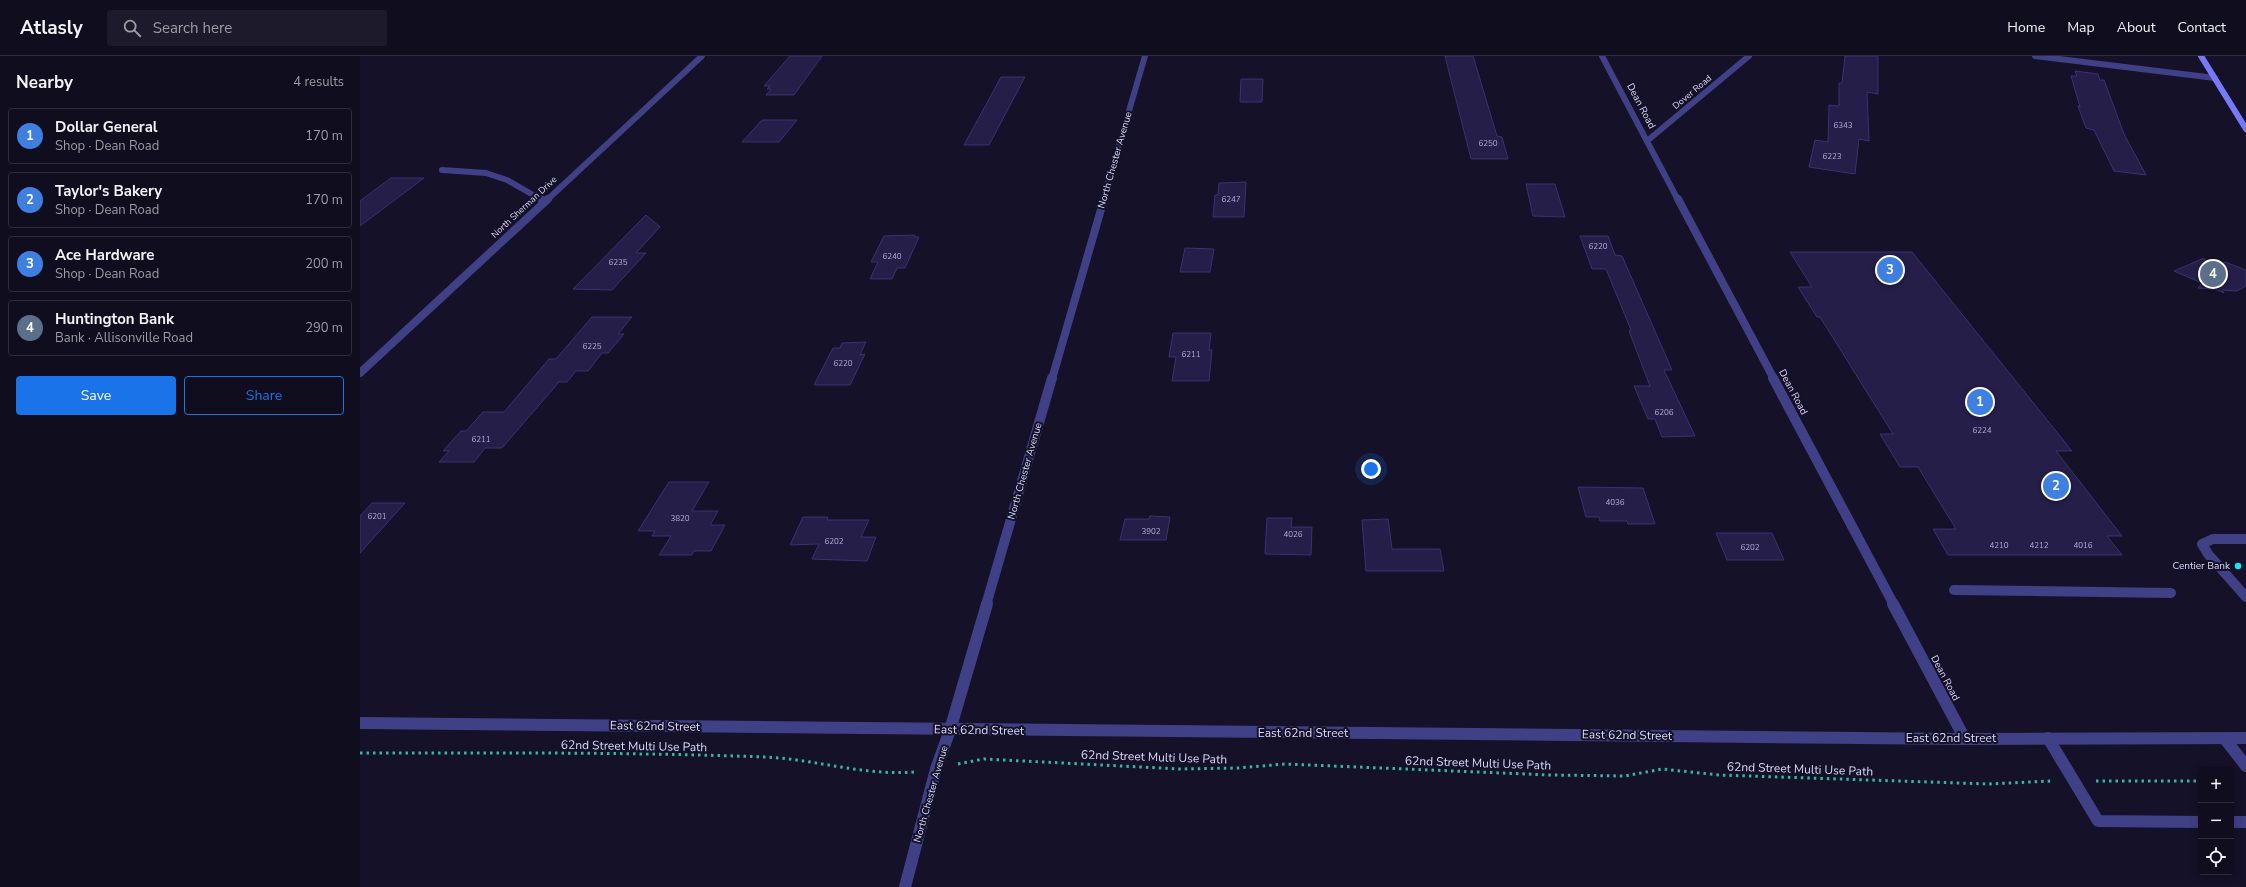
<!DOCTYPE html>
<html lang="en">
<head>
<meta charset="utf-8">
<style>
  :root { --surface:#0f0d1e; --page:#1d1b2b; --text:#f1f3f6; --muted:#9b9ca4; --line:#2f2d3c; --accent:#1a73e8 }
  body { margin:0; font-family:"Nunito Sans",sans-serif; background:var(--page); color:var(--text) }
  .controls { position:absolute; right:12px; bottom:12px; display:grid; overflow:hidden; border-radius:4px; box-shadow:0 2px 10px #0003 }
  .controls button { width:36px; height:36px; display:grid; place-items:center; padding:0; border:0; border-bottom:1px solid var(--line); background:var(--surface); color:var(--text); font:20px sans-serif }
  .you { position:absolute; left:1011px; top:413px; width:14px; height:14px; margin:-10px; border:3px solid #fff; border-radius:50%; background:#1a73e8; box-shadow:0 0 0 6px #1a73e833 }
  .badge { display:grid; place-items:center; width:26px; height:26px; border-radius:50%; background:var(--accent); color:#fff; font-size:13px; font-weight:700 }
  .pin { position:absolute; translate:-50% -50%; border:2px solid #fff; box-shadow:0 1px 4px #0006 }
  .list { margin:0; padding:0; list-style:none }
  h2 { display:flex; justify-content:space-between; align-items:center; height:52px; margin:0; padding:0 16px; font-size:17px }
  h2 small { font-size:13px; font-weight:400; color:var(--muted) }
  .list li { display:grid; grid-template-columns:26px 1fr auto; gap:12px; align-items:center; box-sizing:border-box; height:56px; margin:0 8px 8px; padding:0 8px; border:1px solid var(--line); border-radius:4px }
  .list b { display:block; font-size:15px; white-space:nowrap }
  .list p { margin:0; font-size:13px; white-space:nowrap; color:var(--muted) }
  .list em { font-size:13px; font-style:normal; color:var(--muted) }
  .actions { display:flex; gap:8px; padding:12px 16px }
  .actions a { flex:1; padding:9px 0; border:1px solid var(--accent); border-radius:4px; text-align:center; font-size:14px; color:var(--accent) }
  .actions .main { background:var(--accent); color:#fff }
  .icon { flex:none; width:22px; height:22px; fill:none; stroke:currentColor; stroke-width:2; stroke-linecap:round; stroke-linejoin:round }
  .map { position:relative; flex:none; width:1886px; height:831px; overflow:hidden }
  header { display:flex; align-items:center; gap:24px; box-sizing:border-box; height:56px; padding:0 20px; background:var(--surface); border-bottom:1px solid var(--line) }
  header strong { font-size:19px }
  nav { display:flex; gap:22px; margin-inline-start:auto; font-size:14px }
  .search { width:280px; height:36px; background:var(--page); display:flex; align-items:center; gap:10px; box-sizing:border-box; padding:0 14px; border-radius:4px; color:var(--muted); font-size:15px }
  main { display:flex }
  aside { flex:1; background:var(--surface) }
  .map>svg:first-child { display:block }
</style>
</head>
<body>
<header>
<strong>Atlasly</strong>
<div class="search"><svg class="icon" aria-label="search" viewBox="0 0 24 24"><circle cx="10" cy="10" r="6"/><path d="M15 15l6 6"/></svg>Search here</div>
<nav><a>Home</a><a>Map</a><a>About</a><a>Contact</a></nav>
</header>
<main>
<aside>
<h2>Nearby<small>4 results</small></h2>
<ul class="list">
<li><span class="badge" style="background:#3f7fe0">1</span><div><b>Dollar General</b><p>Shop · Dean Road</p></div><em>170 m</em></li>
<li><span class="badge" style="background:#3f7fe0">2</span><div><b>Taylor's Bakery</b><p>Shop · Dean Road</p></div><em>170 m</em></li>
<li><span class="badge" style="background:#3f7fe0">3</span><div><b>Ace Hardware</b><p>Shop · Dean Road</p></div><em>200 m</em></li>
<li><span class="badge" style="background:#5c6f8a">4</span><div><b>Huntington Bank</b><p>Bank · Allisonville Road</p></div><em>290 m</em></li>
</ul>
<div class="actions"><a class="main">Save</a><a>Share</a></div>
</aside>
<div class="map">
<svg width="1886" height="831" viewBox="0 0 1886 831">
  <rect width="100%" height="100%" fill="#141128"/>
  <path fill="#251e49" stroke="#3b3173" d="M430 0H462L434 39H406L411 33H407L410 30H404Z
    M1085 0H1113L1137 80 1142 81 1148 103H1111Z
    M1485 0H1518V38L1507 36 1509 85 1499 83 1495 118 1449 111 1455 84 1468 86 1469 49 1479 50V27H1482Z
    M1715 15 1738 18 1740 24H1744L1764 78 1786 119 1754 115 1734 74 1726 72 1718 50 1720 51 1711 20H1717Z
    M641 21H665L629 89H604Z
    M881 23H903L902 46H880Z
    M402 64H437L419 86H382Z
    M31 122H64L0 170V145Z
    M886 126 884 161H853L855 139H858L859 127Z
    M1166 128H1195L1205 161 1173 160Z
    M286 159 300 171 276 197H286L252 234 213 233Z
    M555 179 554 181H559L545 212H537L532 223H510L518 206H511L524 180Z
    M1220 180H1248L1255 199 1262 200 1312 314H1304L1335 380 1302 381 1295 363H1288L1274 330H1290L1269 275 1271 274 1246 213H1232Z
    M825 192 854 193 850 216H820Z
    M1430 196H1552L1712 395H1696L1762 480H1747L1762 499H1588L1573 473H1596L1558 411H1540L1520 378H1533L1460 261H1457L1438 231H1452Z
    M1844 202 1853 217 1865 206 1886 214V230L1877 235 1862 234 1864 237 1855 233 1838 232 1842 227 1814 215Z
    M232 261H272L258 278H264L248 297H242L228 315H216L207 326H199L142 392H125L114 406H79L89 395H83L101 375H106L123 356H144L189 303H196Z
    M813 277H851L849 294H852L849 325H812L816 301H809Z
    M506 286 500 299 505 298 490 329H454L473 292H480L482 287Z
    M309 426H349L332 455H358L350 469H365L351 495H334L332 499H299L311 480H292L295 475H278Z
    M1218 431 1283 432 1295 468H1268L1267 465H1240L1239 461H1226Z
    M12 447H45L0 497V460Z
    M790 460 810 461 806 484H760L765 463H789Z
    M443 461H468L467 464H509L501 481H516L507 505 452 503 459 488 430 489Z
    M907 462H932L931 471H952L951 499 905 498Z
    M1028 463 1032 493H1080L1084 515H1006L1002 464Z
    M1356 477H1412L1424 504H1367Z"/>
  <g fill="none" stroke-linecap="round" stroke-linejoin="round">
    <path stroke="#36b6a8" stroke-width="3" stroke-dasharray="2.5 4" stroke-linecap="butt" d="M0 697C135 697 270 696 404 701 455 703 503 720 554 716
      M598 708 624 703 820 713 878 712 925 708 1190 719 1265 720 1302 713 1359 719 1629 728 1691 725
      M1736 725H1841"/>
    <path stroke="#3f4085" stroke-width="6" d="M82 114 126 117 147 124 182 144"/>
    <path stroke="#3f4085" stroke-width="8" d="M181 143 185 145"/>
    <path stroke="#3f4085" stroke-width="10" d="M1886 483H1853L1842 488 1848 498 1886 541
      M1594 534 1811 537"/>
    <path stroke="#3f4085" stroke-width="12" d="M1688 682 1738 765 1841 766
      M1865 683 1886 710
      M1871 766H1886"/>
    <path stroke="#3f4085" stroke-width="6" d="M1675 0 1855 22
      M1287 85 1389 0
      M187 144 342 0
      M743 144 785 0"/>
    <path stroke="#3f4085" stroke-width="8" d="M0 317 188 143
      M692 323 744 143"/>
    <path stroke="#3f4085" stroke-width="10" d="M626 549 692 322"/>
    <path stroke="#3f4085" stroke-width="12" d="M545 831 576 713 590 674 627 548"/>
    <path stroke="#3f4085" stroke-width="6" d="M1242 0 1318 144"/>
    <path stroke="#3f4085" stroke-width="8" d="M1318 143 1414 323"/>
    <path stroke="#3f4085" stroke-width="10" d="M1413 322 1534 549"/>
    <path stroke="#3f4085" stroke-width="12" d="M1533 548 1605 683
      M0 667 1605 683 1886 682"/>
    <path stroke="#7679f9" stroke-width="6" d="M1841 0 1886 73"/>
  </g>
  <circle fill="#0feaf5" stroke="#141128" stroke-width="1.5" cx="1878" cy="510" r="4"/>
  <g text-anchor="middle" dominant-baseline="central" stroke-width="4" stroke-linejoin="round" paint-order="stroke">
    <g font-size="8" fill="#aeabd0">
      <text x="1483" y="69">6343</text>
      <text x="1128" y="87">6250</text>
      <text x="1472" y="100">6223</text>
      <text x="871" y="143">6247</text>
      <text x="1238" y="190">6220</text>
      <text x="532" y="200">6240</text>
      <text x="258" y="206">6235</text>
      <text x="232" y="290">6225</text>
      <text x="831" y="298">6211</text>
      <text x="483" y="307">6220</text>
      <text x="1304" y="356">6206</text>
      <text x="1622" y="374">6224</text>
      <text x="121" y="383">6211</text>
      <text x="1255" y="446">4036</text>
      <text x="17" y="460">6201</text>
      <text x="320" y="462">3820</text>
      <text x="791" y="475">3902</text>
      <text x="933" y="478">4026</text>
      <text x="474" y="485">6202</text>
      <text x="1639" y="489">4210</text>
      <text x="1679" y="489">4212</text>
      <text x="1723" y="489">4016</text>
      <text x="1390" y="491">6202</text>
    </g>
    <g font-size="9" fill="#dcdafd" stroke="#141128">
      <text transform="translate(1332 36) rotate(-40)">Dover Road</text>
      <text transform="translate(164 151) rotate(-43)">North Sherman Drive</text>
    </g>
    <g font-size="10" fill="#dcdafd" stroke="#141128">
      <text transform="translate(1281 50) rotate(62)">Dean Road</text>
      <text transform="translate(755 104) rotate(-74)">North Chester Avenue</text>
      <text transform="translate(1433 336) rotate(62)">Dean Road</text>
      <text transform="translate(665 415) rotate(-74)">North Chester Avenue</text>
      <text transform="translate(1585 622) rotate(62)">Dean Road</text>
      <text transform="translate(571 738) rotate(-74)">North Chester Avenue</text>
    </g>
    <g font-size="10" fill="#dcdafd" stroke="#141128" text-anchor="end">
      <text x="1870" y="510">Centier Bank</text>
    </g>
    <g font-size="12" fill="#dcdafd" stroke="#141128">
      <text transform="translate(295 670) rotate(1)">East 62nd Street</text>
      <text transform="translate(619 674) rotate(1)">East 62nd Street</text>
      <text x="943" y="677">East 62nd Street</text>
      <text transform="translate(1267 679) rotate(1)">East 62nd Street</text>
      <text x="1591" y="682">East 62nd Street</text>
      <text transform="translate(274 690) rotate(1)">62nd Street Multi Use Path</text>
      <text transform="translate(794 701) rotate(2)">62nd Street Multi Use Path</text>
      <text transform="translate(1118 707) rotate(2)">62nd Street Multi Use Path</text>
      <text transform="translate(1440 713) rotate(2)">62nd Street Multi Use Path</text>
    </g>
  </g>
</svg>
<div class="controls">
<button>+</button>
<button>−</button>
<button><svg class="icon" aria-label="locate" viewBox="0 0 24 24"><circle cx="12" cy="12" r="6"/><path d="M12 2v4M12 18v4M2 12h4M18 12h4"/></svg></button>
</div>
<div class="you"></div>
<div class="pin badge" style="left:1620px;top:346px;background:#3f7fe0">1</div>
<div class="pin badge" style="left:1696px;top:430px;background:#3f7fe0">2</div>
<div class="pin badge" style="left:1530px;top:214px;background:#3f7fe0">3</div>
<div class="pin badge" style="left:1853px;top:218px;background:#5c6f8a">4</div>
</div>
</main>
</body>
</html>
